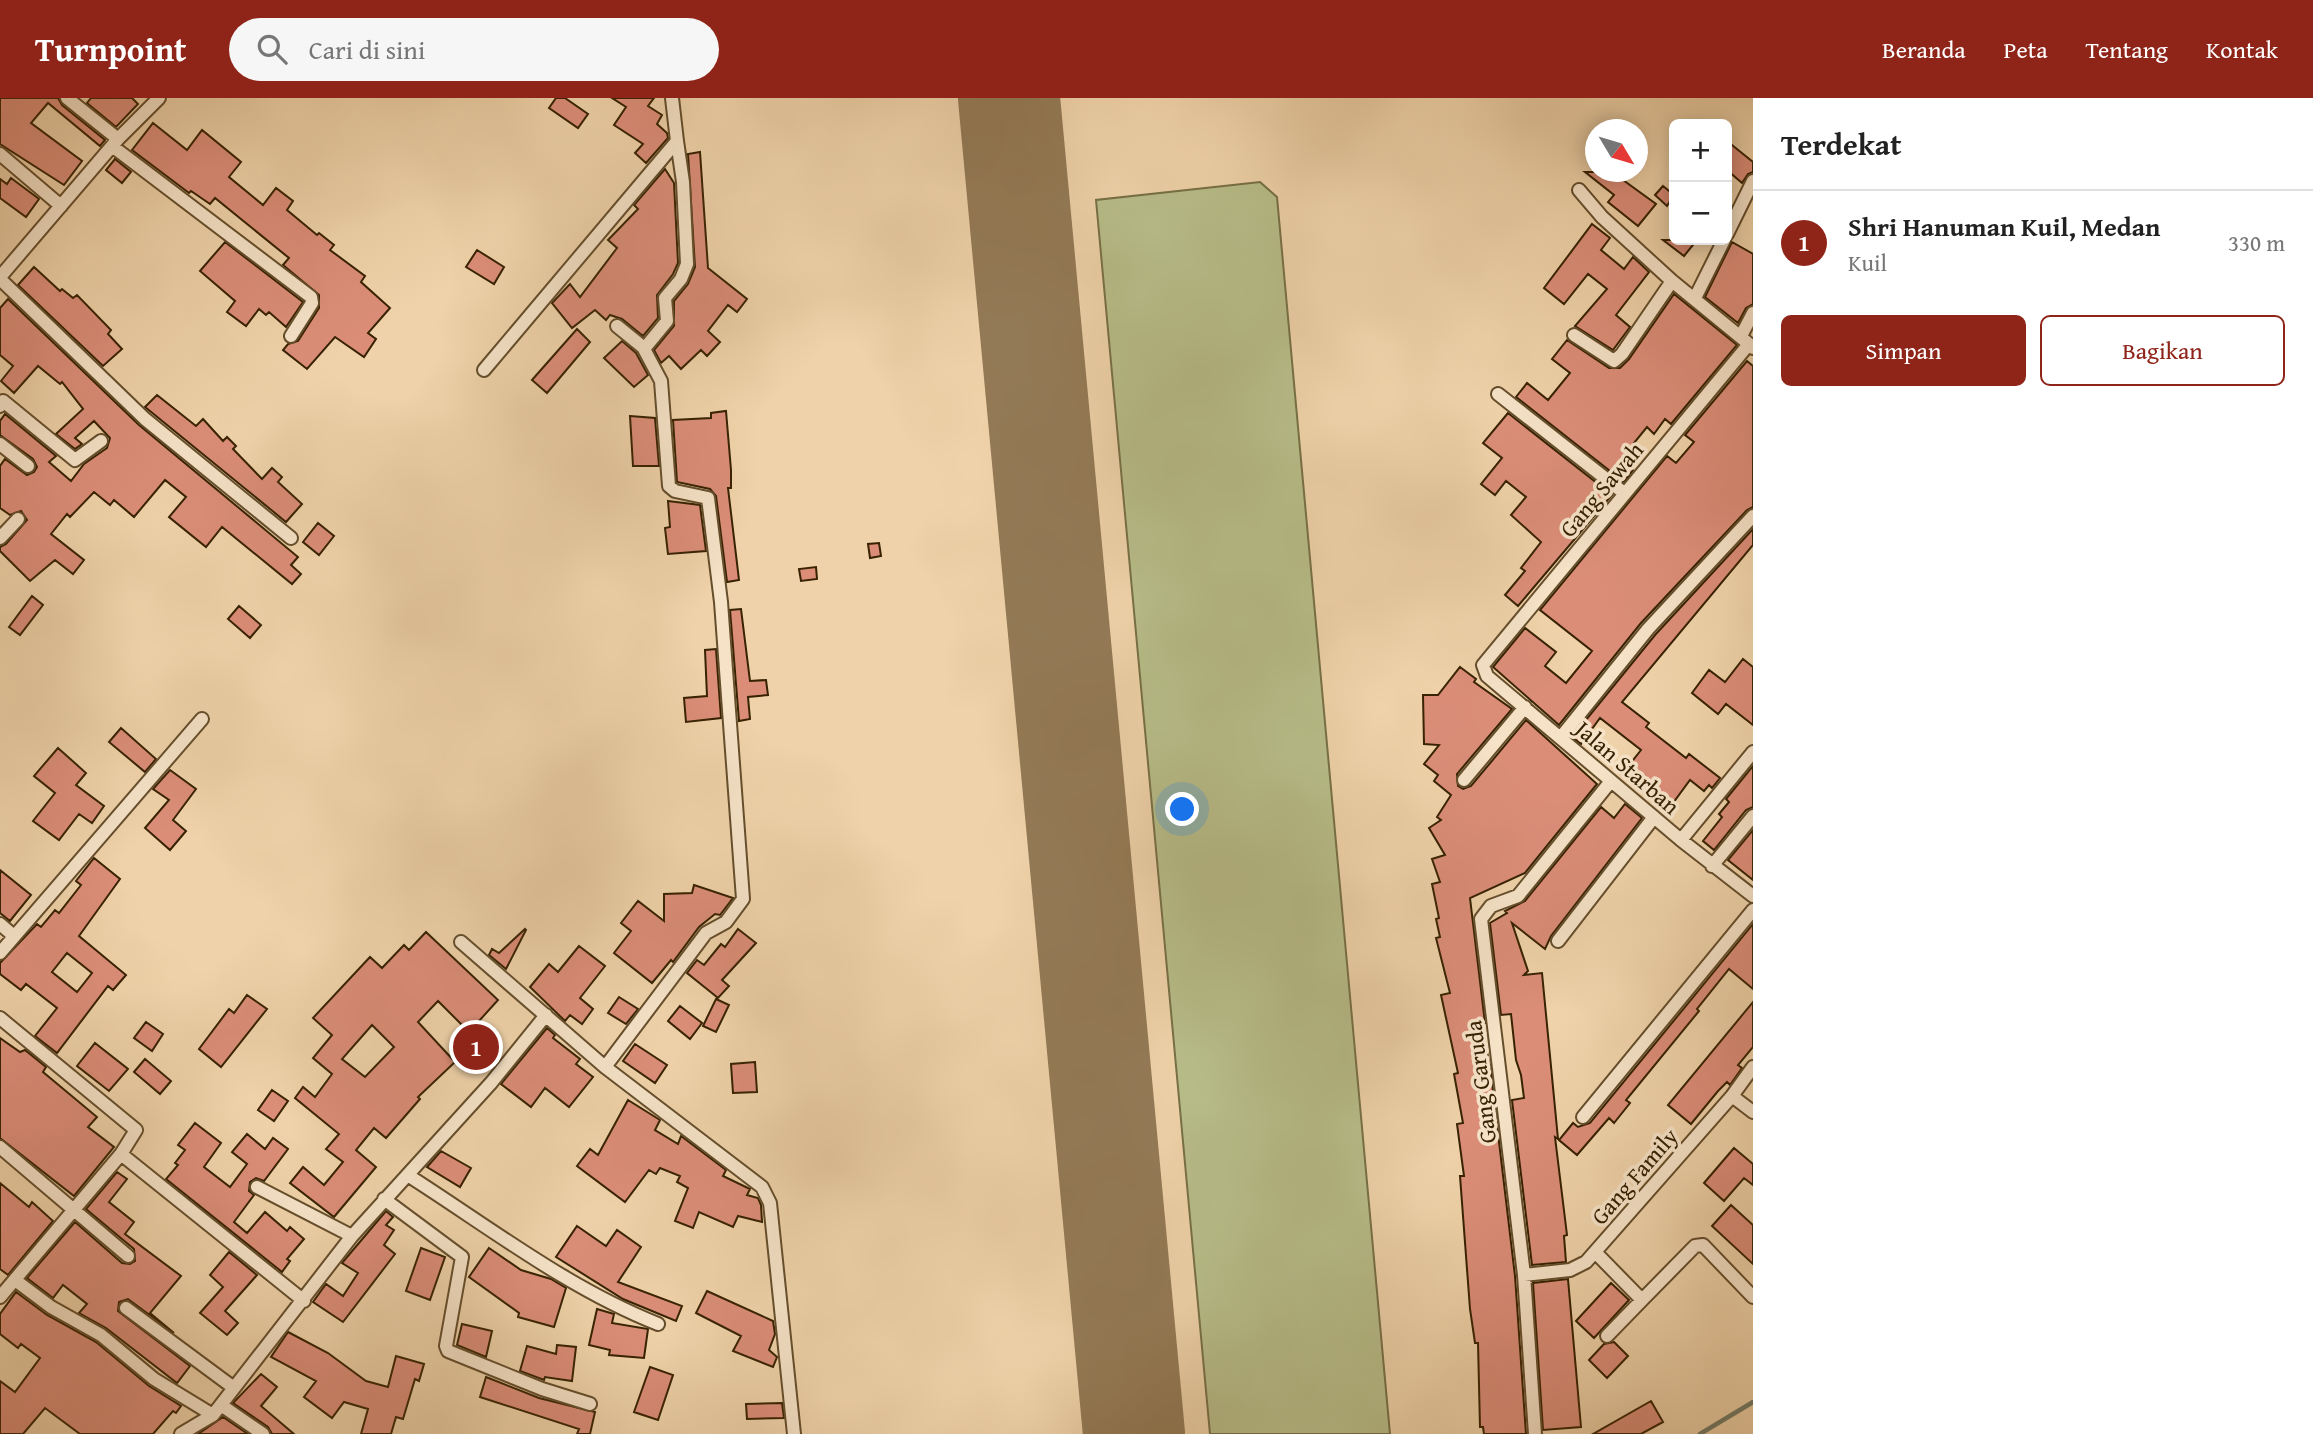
<!DOCTYPE html>
<html lang="id">
<head>
<meta charset="utf-8">
<style>
  :root { --surface:#fff; --page:#f6f6f6; --text:#222; --muted:#767676; --line:#e0e0e0; --accent:#8f2418 }
  body { margin:0; font-family:"Gentium Book Plus",serif; background:var(--page); color:var(--text) }
  .controls { position:absolute; right:21px; top:21px; display:grid; overflow:hidden; border-radius:10px; box-shadow:0 4px 18px #0003 }
  .controls button { width:63px; height:63px; display:grid; place-items:center; padding:0; border:0; border-bottom:2px solid var(--line); background:var(--surface); color:var(--text); font:35px sans-serif }
  .compass { position:absolute; left:1585px; top:21px; width:63px; height:63px; border-radius:50%; background:var(--surface); box-shadow:0 4px 18px #0003; rotate:128deg }
  .you { position:absolute; left:1183px; top:712px; width:24px; height:24px; margin:-18px; border:5px solid #fff; border-radius:50%; background:#1a73e8; box-shadow:0 0 0 10px #1a73e833 }
  .badge { display:grid; place-items:center; width:46px; height:46px; border-radius:50%; background:var(--accent); color:#fff; font-size:23px; font-weight:700 }
  .pin { position:absolute; translate:-50% -50%; border:4px solid #fff; box-shadow:0 2px 7px #0006 }
  .list { margin:0; padding:0; list-style:none }
  h2 { display:flex; justify-content:space-between; align-items:center; height:91px; margin:0; padding:0 28px; font-size:30px }
  h2 small { font-size:23px; font-weight:400; color:var(--muted) }
  .list li { display:grid; grid-template-columns:46px 1fr auto; gap:21px; align-items:center; box-sizing:border-box; height:105px; padding:0 28px; border-top:2px solid var(--line) }
  .list b { display:block; font-size:26px; white-space:nowrap }
  .list p { margin:0; font-size:23px; white-space:nowrap; color:var(--muted) }
  .list em { font-size:23px; font-style:normal; color:var(--muted) }
  .actions { display:flex; gap:14px; padding:21px 28px }
  .actions a { flex:1; padding:16px 0; border:2px solid var(--accent); border-radius:10px; text-align:center; font-size:24px; color:var(--accent) }
  .actions .main { background:var(--accent); color:#fff }
  .icon { flex:none; width:38px; height:38px; fill:none; stroke:currentColor; stroke-width:2; stroke-linecap:round; stroke-linejoin:round }
  .map { position:relative; flex:none; width:1753px; height:1336px; overflow:hidden }
  header { display:flex; align-items:center; gap:42px; box-sizing:border-box; height:98px; padding:0 35px; background:var(--accent); color:#fff }
  header strong { font-size:33px }
  nav { display:flex; gap:38px; margin-inline-start:auto; font-size:24px }
  .search { width:490px; height:63px; background:var(--page); display:flex; align-items:center; gap:18px; box-sizing:border-box; padding:0 24px; border-radius:38px; color:var(--muted); font-size:26px }
  main { display:flex }
  aside { flex:1; background:var(--surface) }
  .map>svg:first-child { display:block }
</style>
</head>
<body>
<header>
<strong>Turnpoint</strong>
<div class="search"><svg class="icon" aria-label="search" viewBox="0 0 24 24"><circle cx="10" cy="10" r="6"/><path d="M15 15l6 6"/></svg>Cari di sini</div>
<nav><a>Beranda</a><a>Peta</a><a>Tentang</a><a>Kontak</a></nav>
</header>
<main>
<div class="map">
<svg width="1753" height="1336" viewBox="0 0 1753 1336">
  <rect width="100%" height="100%" fill="#efd2a9"/>
  <filter id="stains"><feTurbulence type="fractalNoise" baseFrequency=".00286" numOctaves="4"/><feColorMatrix values="0 0 0 0 .2 0 0 0 0 .09 0 0 0 0 .02 0 0 0 .5 -.17"/></filter>
  <radialGradient id="worn" r=".72"><stop offset=".6" stop-color="#630" stop-opacity="0"/><stop offset="1" stop-color="#630" stop-opacity=".3"/></radialGradient>
  <path fill="#b7bd89" stroke="#777046" stroke-width="2" d="M1260 84 1277 99 1390 1336H1210L1096 102Z"/>
  <g fill="none" stroke-linecap="round" stroke-linejoin="round">
    <path stroke="#727b67" stroke-width="4.5" d="M1700 1336 1753 1304"/>
    <path stroke="#937a56" stroke-width="102" d="M1009 0 1134 1336"/>
  </g>
  <path fill="#db8d78" stroke="#372202" stroke-width="2" fill-rule="evenodd" d="M0 0H58L62 7 105 42 100 48 48 5 31 25 82 63 64 87 0 46Z
    M91 0H132L138 6 116 29 87 5Z
    M556 0H565L588 16 578 30 549 10Z
    M612 0H654L648 8 662 17 657 26 667 35 668 40 646 65 635 55 643 46 614 27 626 9Z
    M153 25 187 52 202 32 241 64 229 79 263 107 276 90 293 103 287 112 317 137 319 135 334 147 330 152 365 178 361 184 390 210 368 235 376 241 364 259 335 239 307 271 283 252 288 246 298 243 319 210V197L283 167 289 160 215 100 210 106 191 93 189 95 132 52Z
    M1727 43 1753 64V74L1748 76 1742 85 1727 72Z
    M700 54 708 170 747 201 737 214 728 207 708 233 720 244 707 258 701 252 681 271 669 258 661 265 654 252 674 228V203L688 186 695 169 688 56Z
    M115 61 131 74 122 85 106 72Z
    M665 71 674 85 678 165 673 176 657 197 658 220 643 238 622 221 610 217 606 222 595 212 572 230 552 205 570 186 580 199 617 150 608 142 638 111 634 107Z
    M1585 74H1612L1656 106 1638 128 1608 104 1614 97Z
    M11 80 39 101 26 119 0 100V81L7 86Z
    M1663 88 1674 97 1667 108 1655 97Z
    M1592 126 1610 140 1601 152 1624 171 1633 159 1649 174 1616 217 1630 229 1613 252 1575 228 1607 191 1588 176 1564 206 1544 190Z
    M1663 142H1697L1684 158Z
    M225 144 303 204 286 229 269 214 266 217 259 211 246 228 227 214 235 203 200 173Z
    M1732 144 1753 156V206L1746 210 1738 225 1705 199Z
    M477 152 504 169 494 186 466 169Z
    M34 169 60 193 62 191 73 200 77 197 111 232 108 236 122 251 103 268 18 187Z
    M1674 196 1737 247 1671 326 1665 321 1654 336 1647 329 1620 362 1633 372 1624 384 1516 299 1527 285 1548 302 1570 275 1552 261 1567 242 1609 270H1620L1629 261Z
    M8 201 139 327 298 459 291 467 301 476 292 486 222 429 206 449 169 419 186 399 165 382 134 419 114 402 110 407 94 394 70 419 67 416 51 436 84 462 73 476 55 462 30 483 0 453V449L6 446 27 422 21 413 10 417 0 410V368L5 361 27 377 34 374 37 369 33 361 0 337V323L5 316 56 358 49 364 71 383 84 366 107 350 110 340 94 323 75 340 82 346 75 351 56 336 83 311 62 284 60 286 38 268 14 295 1 283 13 268 0 257V210Z
    M577 231 590 244 547 295 532 282Z
    M622 243 636 255 648 277 634 289 604 260Z
    M1747 263 1753 268V409L1747 412 1641 525 1559 627 1493 569 1525 530 1556 554 1545 568 1566 585 1592 553 1540 512 1667 358 1676 365 1694 344 1685 337Z
    M157 297 196 328 203 321 223 343 227 339 236 348 233 351 262 381 272 370 282 379 278 384 302 406 286 424 145 309Z
    M726 313 731 372V390H728L739 482 727 484 716 398 710 391 677 384 673 322 711 320V315Z
    M1508 315 1612 397 1518 508 1505 497 1525 473 1521 470 1541 444 1511 417 1526 399 1506 383 1495 397 1481 386 1502 360 1483 345Z
    M630 318 655 320 659 368H633Z
    M668 403 700 407 706 453 668 456 665 430 670 429Z
    M318 425 334 438 319 457 303 444Z
    M1753 431V447L1622 604 1649 625 1646 629 1686 660 1689 656 1720 680 1712 690 1709 687 1704 693 1690 682 1673 705 1648 685 1643 692 1622 676 1641 652 1600 620 1581 646 1572 639 1655 537Z
    M879 445 881 458 870 460 868 446Z
    M816 469 817 481 801 483 799 471Z
    M32 498 43 507 20 537 9 529Z
    M239 508 261 527 250 540 228 521Z
    M741 511 750 583 766 582 768 597 748 599 750 621 739 623 730 512Z
    M716 551 721 620 686 624 684 600 707 598 705 552Z
    M1743 561 1753 569V627L1726 606 1718 616 1692 595 1709 572 1725 584Z
    M1460 569 1476 581 1474 584 1512 611 1457 676 1458 688 1463 691 1471 688 1526 622 1597 686 1525 775 1470 800 1485 925 1481 926 1490 968 1515 1178 1526 1336H1484L1483 1329H1480L1478 1245H1475L1470 1211 1460 1078H1464L1457 1026 1463 1025 1454 976 1458 975 1441 897 1450 895 1436 840 1440 839 1436 821 1439 820 1432 786 1440 784 1432 761 1445 757 1429 730 1441 722 1437 719 1451 697 1434 683 1438 677 1424 666 1439 647 1424 646 1423 597H1438Z
    M121 630 156 661 145 674 109 644Z
    M58 650 86 675 76 687 104 708 92 725 79 716 59 742 33 723 55 695 34 678Z
    M1753 668V709L1746 712 1714 752 1703 743 1722 719 1719 716 1729 704 1726 701Z
    M170 672 196 691 173 722 186 733 170 752 145 730 169 702 153 691Z
    M1625 706 1642 720 1551 838 1545 851 1512 825 1528 873 1524 877 1542 875 1558 1041 1555 1039 1567 1137 1564 1138 1566 1164 1532 1167 1512 1002 1524 1000 1521 977 1516 962 1511 916 1501 917 1490 825 1507 815 1505 813 1525 803 1601 709 1614 720Z
    M1753 732V782L1728 762Z
    M94 760 120 781 79 838 126 877 113 892 108 888 57 955 35 938 57 910 26 886 21 892 0 876V865L37 826 41 829 55 812 59 815 81 787 76 783ZM67 855 92 875 77 894 52 874Z
    M0 772 31 797 10 823 0 815Z
    M694 787 733 800 720 817 715 816 699 829 673 864 671 862 652 885 614 855 631 833 621 825 638 803 664 823V796L692 795Z
    M1753 826V891L1729 871 1697 911 1699 913 1626 1002 1630 1005 1614 1025 1609 1020 1577 1057 1559 1042 1573 1025 1578 1029 1590 1025Z
    M525 831 526 832 506 871 489 857 492 851 499 855Z
    M738 831 756 845 722 882 729 888 718 900 687 875 697 862 704 867 721 846 725 849Z
    M426 834 498 902 479 923 495 940 485 950 438 903 418 924 455 964 418 999 420 1001 386 1040 374 1030 356 1052 376 1069 334 1119 290 1085 303 1069 324 1087 343 1064 326 1051 339 1036 295 1000 303 989 315 999 332 976 313 960 332 937 313 920 370 859 382 870 404 847 409 852ZM372 927 394 949 365 979 342 961Z
    M579 848 605 868 580 900 593 911 582 926 570 917 565 923 530 889 549 866 558 874Z
    M247 897 267 911 221 969 199 951 229 911 234 915Z
    M619 899 638 911 626 926 608 915Z
    M716 901 729 907 716 934 703 928Z
    M1753 904V949L1738 967 1742 970 1730 987 1727 984 1718 993 1691 1026 1668 1007Z
    M680 908 702 925 690 941 668 923Z
    M146 924 163 936 152 953 134 940Z
    M547 930 555 937 553 940 580 961 576 966 593 979 569 1009 545 990 531 1009 501 986Z
    M0 940 20 954 25 952 46 969 43 974 97 1019 88 1029 114 1049 74 1098 0 1040Z
    M95 945 128 971 109 993 77 968Z
    M635 946 667 967 655 985 623 963Z
    M145 961 171 983 160 996 134 974Z
    M755 964 757 994 733 995 731 966Z
    M272 992 288 1003 274 1023 258 1012Z
    M628 1002 660 1022 655 1032 678 1046 681 1038 726 1072 723 1078 750 1091 747 1097 758 1100 761 1107 762 1124 738 1118 733 1129 699 1114 693 1130 675 1123 688 1090 677 1084 680 1078 660 1070 656 1076 649 1072 625 1104 577 1068 590 1051 598 1057Z
    M195 1025 221 1045 204 1069 230 1089 247 1066 232 1054 247 1036 265 1051 273 1040 288 1051 264 1083 256 1080 250 1084 249 1093 254 1097 234 1124 247 1135 265 1114 287 1133 290 1129 304 1141 287 1161 290 1163 282 1174 166 1081 178 1067 175 1065 185 1052 178 1047Z
    M1734 1050 1753 1066V1087L1744 1080 1724 1103 1704 1085Z
    M441 1053 471 1070 460 1089 427 1069Z
    M117 1074 127 1081 109 1104 134 1124 125 1136 181 1178 150 1215 174 1235 128 1201 119 1204 118 1213 190 1268 177 1285 106 1230 79 1215 87 1206 63 1187 53 1200 27 1180 75 1124 122 1165 130 1166 135 1163 134 1151 86 1111Z
    M0 1085 29 1109 32 1104 53 1123 8 1177 0 1171Z
    M1731 1107 1753 1127V1166L1712 1128Z
    M386 1113 393 1119 386 1127 394 1132 384 1147 395 1156 343 1224 313 1204 326 1186 343 1198 358 1175 342 1165Z
    M577 1128 606 1148 617 1132 641 1149 618 1184 682 1208 676 1223 623 1201 556 1159Z
    M421 1150 445 1159 430 1202 406 1193Z
    M489 1150 521 1172 551 1181 566 1190 554 1229 518 1219 519 1215 469 1179Z
    M229 1154 257 1177 225 1213 238 1225 227 1237 200 1215 223 1189 210 1177Z
    M1568 1181 1581 1329 1543 1332 1533 1185Z
    M1611 1185 1629 1202 1594 1240 1576 1223Z
    M707 1193 773 1223 775 1236 769 1252 777 1259 773 1269 733 1253 741 1238 696 1215Z
    M16 1194 47 1217 96 1244 149 1288 181 1308 176 1315 173 1313 153 1336H80L45 1310 23 1336H0V1283L15 1294 40 1260 21 1246 18 1250 0 1236V1216Z
    M597 1211 614 1216 612 1225 648 1231 644 1260 609 1257 610 1252 589 1247Z
    M462 1226 492 1233 486 1259 457 1247Z
    M288 1234 328 1255 366 1283 388 1289 396 1258 424 1266 419 1283 415 1281 403 1321 396 1319 391 1336H361L368 1311 344 1304 332 1320 304 1299 316 1283 271 1259Z
    M1614 1244 1628 1258 1607 1280 1589 1262 1604 1246Z
    M557 1247 576 1249 572 1283 545 1279 544 1282 520 1273 527 1248 556 1256Z
    M650 1269 673 1277 658 1322 634 1314Z
    M261 1276 277 1289 261 1308 294 1336H272L268 1329 233 1305Z
    M486 1279 539 1300 595 1314 590 1336H577L579 1331 480 1299Z
    M1651 1303 1663 1324 1641 1336H1593Z
    M782 1305 784 1320 747 1321 746 1306Z
    M223 1319 248 1336H198Z"/>
  <g fill="none" stroke-linecap="round" stroke-linejoin="round">
    <defs>
      <path id="street" d="M67 0 118 41
        M112 48 311 199 312 205 291 238
        M0 56 61 108
        M1579 92 1602 119 1672 183 1749 246
        M1727 136 1753 83
        M0 179 118 41 159 0
        M0 181 145 321 291 440
        M1695 200 1724 142
        M617 228 644 250
        M1574 237 1614 263 1622 256 1672 183
        M1741 238 1753 215
        M1753 250 1749 246 1483 567 1487 578 1681 742 1753 798
        M484 272 677 43 672 0
        M1498 296 1624 395
        M0 308 3 303 75 362 101 343
        M0 346 28 368
        M0 440 18 421
        M1561 639 1648 531 1753 418
        M1464 682 1525 609
        M1681 742 1753 654
        M1712 768 1753 718
        M0 826 14 838
        M1558 843 1654 719
        M461 844 605 969 762 1089 770 1105 794 1336
        M0 855 202 621
        M0 920 136 1032 121 1056 0 1199
        M605 969 706 835 726 824 743 801 721 504 708 400 675 393 669 388 661 283 644 251 667 223 665 200 681 181 687 166 683 84 677 43
        M1732 998 1753 1014
        M1583 1019 1753 812
        M0 1049 128 1158
        M121 1056 304 1203
        M409 1078C489 1129 569 1191 658 1226
        M257 1089 352 1138
        M384 1101 462 1159 446 1248 448 1253 542 1291 590 1306
        M1596 1155 1642 1202 1695 1148 1703 1147 1753 1199
        M1524 1177 1570 1172 1586 1164 1732 998 1753 969
        M15 1182 51 1209 101 1237 154 1281 213 1317
        M126 1210 234 1290
        M1607 1238 1642 1202
        M221 1307 263 1336
        M181 1336 213 1317 352 1138 491 985 546 917
        M1535 1336 1524 1177 1481 821 1491 808 1518 798 1611 683"/>
    </defs>
    <use href="#street" stroke="#654e2c" stroke-width="16"/>
    <use href="#street" stroke="#f5e2c7" stroke-width="12"/>
  </g>
  <g text-anchor="middle" dominant-baseline="central" stroke-width="7" stroke-linejoin="round" paint-order="stroke">
    <g font-size="23" fill="#372202" stroke="#f5e2c7">
      <text transform="translate(1601 391) rotate(-50)">Gang Sawah</text>
      <text transform="translate(1628 669) rotate(41)">Jalan Starban</text>
      <text transform="translate(1480 984) rotate(-97)">Gang Garuda</text>
      <text transform="translate(1634 1078) rotate(-49)">Gang Family</text>
    </g>
  </g>
  <rect width="100%" height="100%" filter="url(#stains)"/>
  <rect width="100%" height="100%" fill="url(#worn)"/>
</svg>
<div class="controls">
<button>+</button>
<button>−</button>
</div>
<svg class="compass" viewBox="-18 -18 36 36"><path d="M0-13l5 13h-10z" fill="#e53935"/><path d="M0 13l5-13h-10z" fill="#767676"/></svg>
<div class="you"></div>
<div class="pin badge" style="left:476px;top:949px">1</div>
</div>
<aside>
<h2>Terdekat<small></small></h2>
<ul class="list">
<li><span class="badge">1</span><div><b>Shri Hanuman Kuil, Medan</b><p>Kuil</p></div><em>330 m</em></li>
</ul>
<div class="actions"><a class="main">Simpan</a><a>Bagikan</a></div>
</aside>
</main>
</body>
</html>
